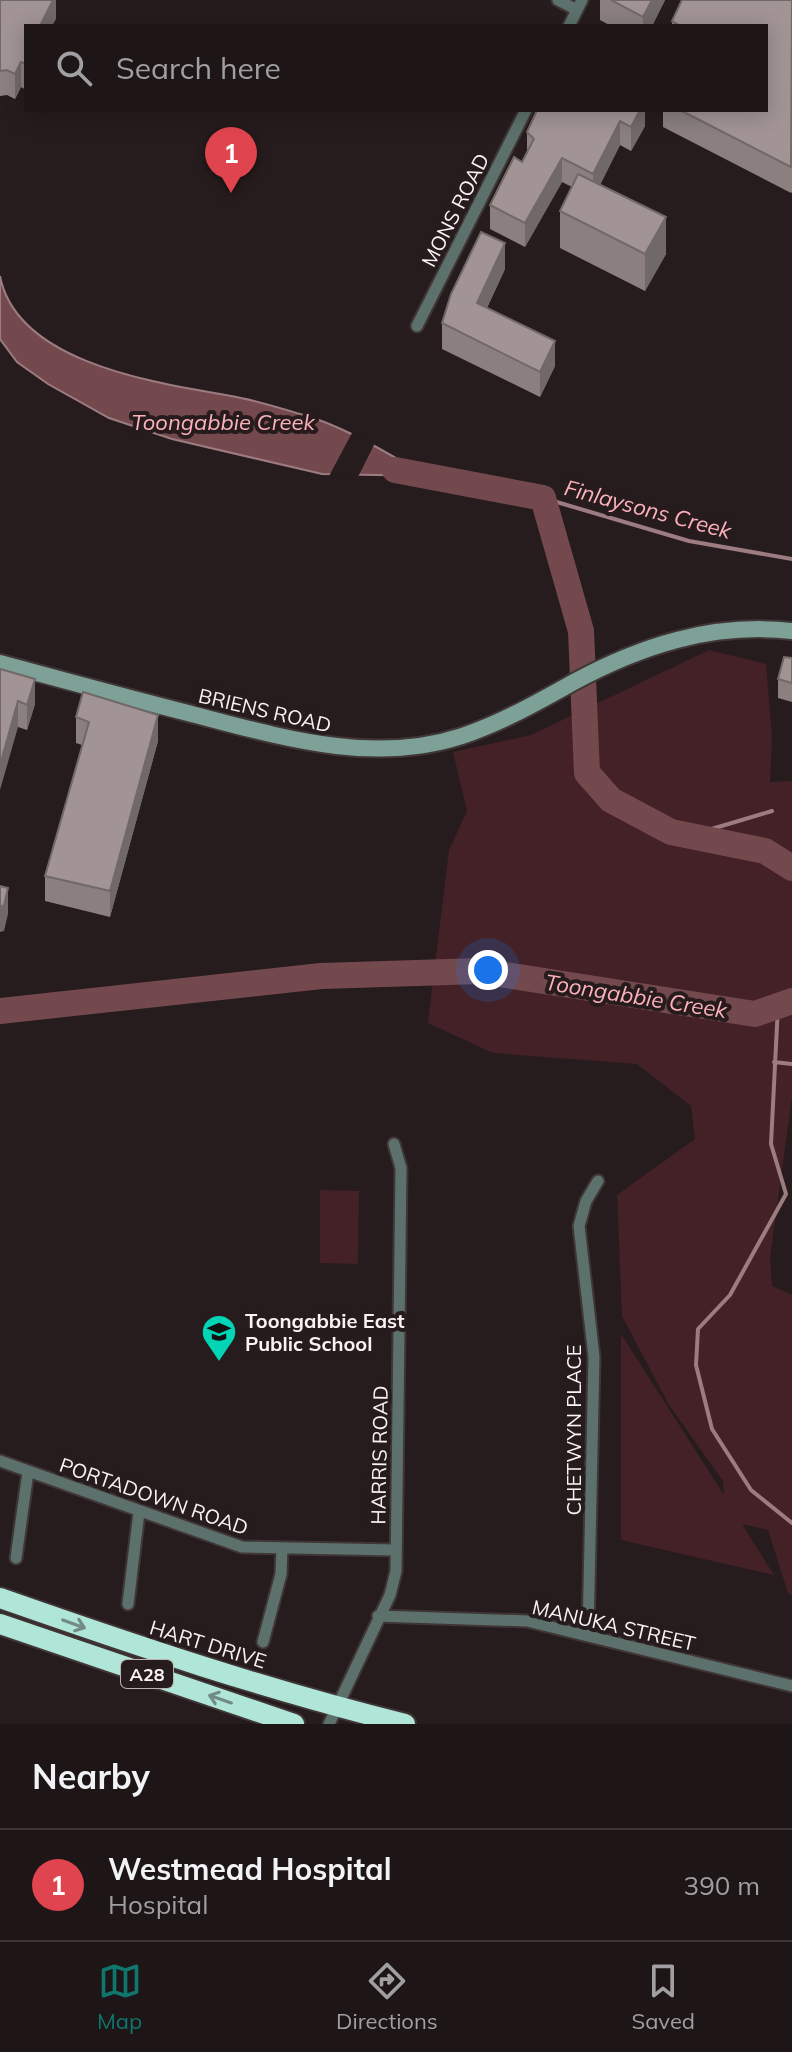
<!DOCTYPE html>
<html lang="en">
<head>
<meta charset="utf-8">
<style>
  :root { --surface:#1d1516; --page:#2a2223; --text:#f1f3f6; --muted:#a09fa1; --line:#3b3435; --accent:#0f766e }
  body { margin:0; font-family:Mulish,sans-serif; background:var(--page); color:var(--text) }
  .you { position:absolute; left:488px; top:970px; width:28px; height:28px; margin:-20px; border:6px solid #fff; border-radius:50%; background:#1a73e8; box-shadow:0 0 0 12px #1a73e833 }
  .badge { display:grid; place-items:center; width:52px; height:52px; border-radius:50%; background:var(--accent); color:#fff; font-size:26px; font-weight:700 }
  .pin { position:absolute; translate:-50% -66px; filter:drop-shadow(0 2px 4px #0008) }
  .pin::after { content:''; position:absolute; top:42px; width:28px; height:24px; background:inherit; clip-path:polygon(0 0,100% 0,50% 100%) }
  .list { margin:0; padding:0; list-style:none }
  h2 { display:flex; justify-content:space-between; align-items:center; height:104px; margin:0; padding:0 32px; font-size:34px }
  h2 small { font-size:26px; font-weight:400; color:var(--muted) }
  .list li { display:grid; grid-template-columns:52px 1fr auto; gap:24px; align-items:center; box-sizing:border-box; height:112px; padding:0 32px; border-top:2px solid var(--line) }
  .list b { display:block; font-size:30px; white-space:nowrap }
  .list p { margin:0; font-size:26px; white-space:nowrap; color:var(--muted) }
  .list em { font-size:26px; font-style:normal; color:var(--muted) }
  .icon { flex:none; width:44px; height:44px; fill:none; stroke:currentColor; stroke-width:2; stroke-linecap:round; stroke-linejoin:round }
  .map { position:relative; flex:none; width:792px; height:1724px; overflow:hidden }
  .search { position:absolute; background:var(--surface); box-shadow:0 4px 20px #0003; left:24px; right:24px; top:24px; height:88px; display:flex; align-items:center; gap:20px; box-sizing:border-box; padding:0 28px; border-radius:0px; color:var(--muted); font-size:30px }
  .sheet { height:216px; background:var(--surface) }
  nav { display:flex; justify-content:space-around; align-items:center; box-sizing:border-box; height:112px; border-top:2px solid var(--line); background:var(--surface); font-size:22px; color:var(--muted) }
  nav a { display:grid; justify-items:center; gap:4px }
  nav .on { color:var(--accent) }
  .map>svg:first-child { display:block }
</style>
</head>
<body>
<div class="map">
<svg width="792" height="1724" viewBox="0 0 792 1724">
  <rect width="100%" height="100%" fill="#271c1d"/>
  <path fill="#432126" d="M709 650 766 664 772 736 770 782 792 781V1097L770 1258 772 1286 792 1295V1595L788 1593 768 1530 742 1524 774 1575 621 1540V1334L724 1495 723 1481 669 1405 622 1316 617 1195 695 1139 691 1106 637 1064 493 1053 428 1023 449 850 467 811 453 752 531 735Z
    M320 1190 359 1191 358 1264 320 1263Z"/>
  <path fill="#74494e" stroke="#9c7c80" stroke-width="2" d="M0 276C17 364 158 383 231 396 256 400 283 409 307 416 350 429 389 455 428 476L322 474 172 439 109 418 48 384 17 362 0 339Z"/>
  <path fill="#271c1d" d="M353 431 375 443 357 479 328 478Z"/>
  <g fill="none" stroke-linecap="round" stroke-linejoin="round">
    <path stroke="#9c7c80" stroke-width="4" d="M543 498 689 541 792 559
      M688 836 772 811
      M778 1006 771 1144 786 1194 730 1295 698 1329 696 1365 712 1429 751 1490 792 1523
      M774 1062 792 1064"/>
    <path stroke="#74494e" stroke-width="26" d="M395 470 543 498 581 631 587 773 611 800 671 832 765 851 792 868
      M0 1011 321 976 480 971 755 1014 792 1001"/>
    <defs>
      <path id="street" d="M558 0 577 10
        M569 26 582 0
        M417 326 526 110
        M0 1461 242 1547 395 1550
        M16 1558 28 1472
        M128 1604 139 1512
        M378 1616 527 1621 792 1686
        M588 1635 594 1357 579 1226 586 1201 598 1181
        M263 1642 281 1574 282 1549
        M329 1724 390 1595 396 1571 401 1168 394 1144"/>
      <path id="secondary" d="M0 663C63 680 125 697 188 713 277 736 371 766 462 736 501 723 536 703 572 683 640 646 713 622 792 631"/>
      <path id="highway" d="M0 1598C134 1645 267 1690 405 1724
        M0 1624 294 1724"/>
    </defs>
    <use href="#street" stroke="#403637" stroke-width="15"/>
    <use href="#secondary" stroke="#403637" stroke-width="20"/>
    <use href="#highway" stroke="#403637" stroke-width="24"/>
    <use href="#street" stroke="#5c716b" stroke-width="11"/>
    <use href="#secondary" stroke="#7da097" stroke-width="16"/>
    <use href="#highway" stroke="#afe6d8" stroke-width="20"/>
  </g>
  <path fill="#8b7f80" d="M0 0H56V19L26 26V90L21 87 15 99 7 95 0 96Z
    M600 0H665L652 26H611L600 20Z
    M792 0V192L791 193 663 127V110H766V26H672V21Z
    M645 110V126L631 151 620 145 600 185 666 254 645 291 560 248V211L572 187 562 182 525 247 490 229V205L522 162 527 153V132Z
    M505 269 487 308 555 366 540 397 442 349V323Z
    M792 658V702L778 698V679Z
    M0 669 35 704 27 730 18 727Z
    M76 717 158 741 110 917 45 901V876L82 745 76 743Z"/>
  <path fill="#716868" d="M51 0H56V19L52 26H40Z
    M652 0H665L652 26H643V17Z
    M21 62V87L15 99V74Z
    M640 110H645V126L631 151V127Z
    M620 121V145L593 198V174Z
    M562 158V182L525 247V223Z
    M666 217V254L645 291V254Z
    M505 243V269L477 329V303Z
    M555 341V366L540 397V372Z
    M35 679V704L27 730V705Z
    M18 701V727L0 790V765Z
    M158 715V741L110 917V891Z
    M8 888V914L4 931 0 932V907Z"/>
  <path fill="#a29495" stroke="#716868" stroke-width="2" d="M0 0H53L40 26H26V64L21 62 15 74 7 70 0 71Z
    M611 0H652L643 17Z
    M682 0H792L791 167 680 110H766V26H681L672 21Z
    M537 110H640L631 127 620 121 593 174 562 158 525 223 490 205 514 157 522 162 534 139 527 132Z
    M578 174 666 217 645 254 560 211Z
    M481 232 505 243 477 303 555 341 540 372 442 323 451 294Z
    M784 657 792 658V683L778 679Z
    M0 669 35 679 27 705 18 701 0 765Z
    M83 692 158 715 110 891 45 876 89 722 76 717Z
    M0 886 8 888 4 905 0 907Z"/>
  <defs><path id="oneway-shaft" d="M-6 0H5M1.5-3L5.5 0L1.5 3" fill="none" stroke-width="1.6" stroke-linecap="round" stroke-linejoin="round" transform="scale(2)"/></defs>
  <g stroke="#728b84">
    <use href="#oneway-shaft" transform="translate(74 1624) rotate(20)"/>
    <use href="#oneway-shaft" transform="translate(220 1699) rotate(-161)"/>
  </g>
  <defs>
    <symbol id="school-pin" viewBox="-11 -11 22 30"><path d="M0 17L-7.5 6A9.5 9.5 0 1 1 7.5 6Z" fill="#01d5b6" stroke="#271c1d"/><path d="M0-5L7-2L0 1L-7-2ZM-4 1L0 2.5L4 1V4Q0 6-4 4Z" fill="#111"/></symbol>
  </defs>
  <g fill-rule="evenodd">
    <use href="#school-pin" x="199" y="1312" width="40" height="54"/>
  </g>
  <g text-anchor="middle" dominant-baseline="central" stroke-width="8" stroke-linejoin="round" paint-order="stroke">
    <rect fill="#271c1d" stroke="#bbb2b3" stroke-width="2" x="121" y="1660" width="52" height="28" rx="6"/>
    <g font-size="18" font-weight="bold" fill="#faf2f3">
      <text x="147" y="1674">A28</text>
    </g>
    <g font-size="20" fill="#faf2f3" stroke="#271c1d">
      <text transform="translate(455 210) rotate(-63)">MONS ROAD</text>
      <text transform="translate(265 710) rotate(13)">BRIENS ROAD</text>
      <text transform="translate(573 1430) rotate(-90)">CHETWYN PLACE</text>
      <text transform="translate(379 1455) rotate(-89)">HARRIS ROAD</text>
      <text transform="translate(154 1496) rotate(19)">PORTADOWN ROAD</text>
      <text transform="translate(614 1625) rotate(13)">MANUKA STREET</text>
      <text transform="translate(208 1644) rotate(17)">HART DRIVE</text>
    </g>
    <g font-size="20" font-weight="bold" fill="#faf2f3" stroke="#271c1d" text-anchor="start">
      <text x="245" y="1320">Toongabbie East<tspan x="245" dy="23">Public School</tspan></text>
    </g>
    <g font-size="22" font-style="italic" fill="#fdb1ba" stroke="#271c1d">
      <text x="223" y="422">Toongabbie Creek</text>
      <text transform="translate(648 509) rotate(15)">Finlaysons Creek</text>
      <text transform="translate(636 996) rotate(9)">Toongabbie Creek</text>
    </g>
  </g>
</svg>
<div class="you"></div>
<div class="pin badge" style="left:231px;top:193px;background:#e0444e">1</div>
<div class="search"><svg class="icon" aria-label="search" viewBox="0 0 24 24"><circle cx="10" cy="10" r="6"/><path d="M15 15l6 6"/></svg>Search here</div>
</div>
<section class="sheet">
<h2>Nearby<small></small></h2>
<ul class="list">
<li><span class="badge" style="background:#e0444e">1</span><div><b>Westmead Hospital</b><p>Hospital</p></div><em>390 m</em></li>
</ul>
</section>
<nav>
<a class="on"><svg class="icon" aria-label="map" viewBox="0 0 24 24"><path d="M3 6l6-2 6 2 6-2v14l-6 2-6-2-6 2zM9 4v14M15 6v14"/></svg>Map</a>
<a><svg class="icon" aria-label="directions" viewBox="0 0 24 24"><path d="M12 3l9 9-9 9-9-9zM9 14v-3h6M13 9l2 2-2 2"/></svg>Directions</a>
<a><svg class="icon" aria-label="saved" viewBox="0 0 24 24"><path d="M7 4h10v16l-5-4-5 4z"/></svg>Saved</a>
</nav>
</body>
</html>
